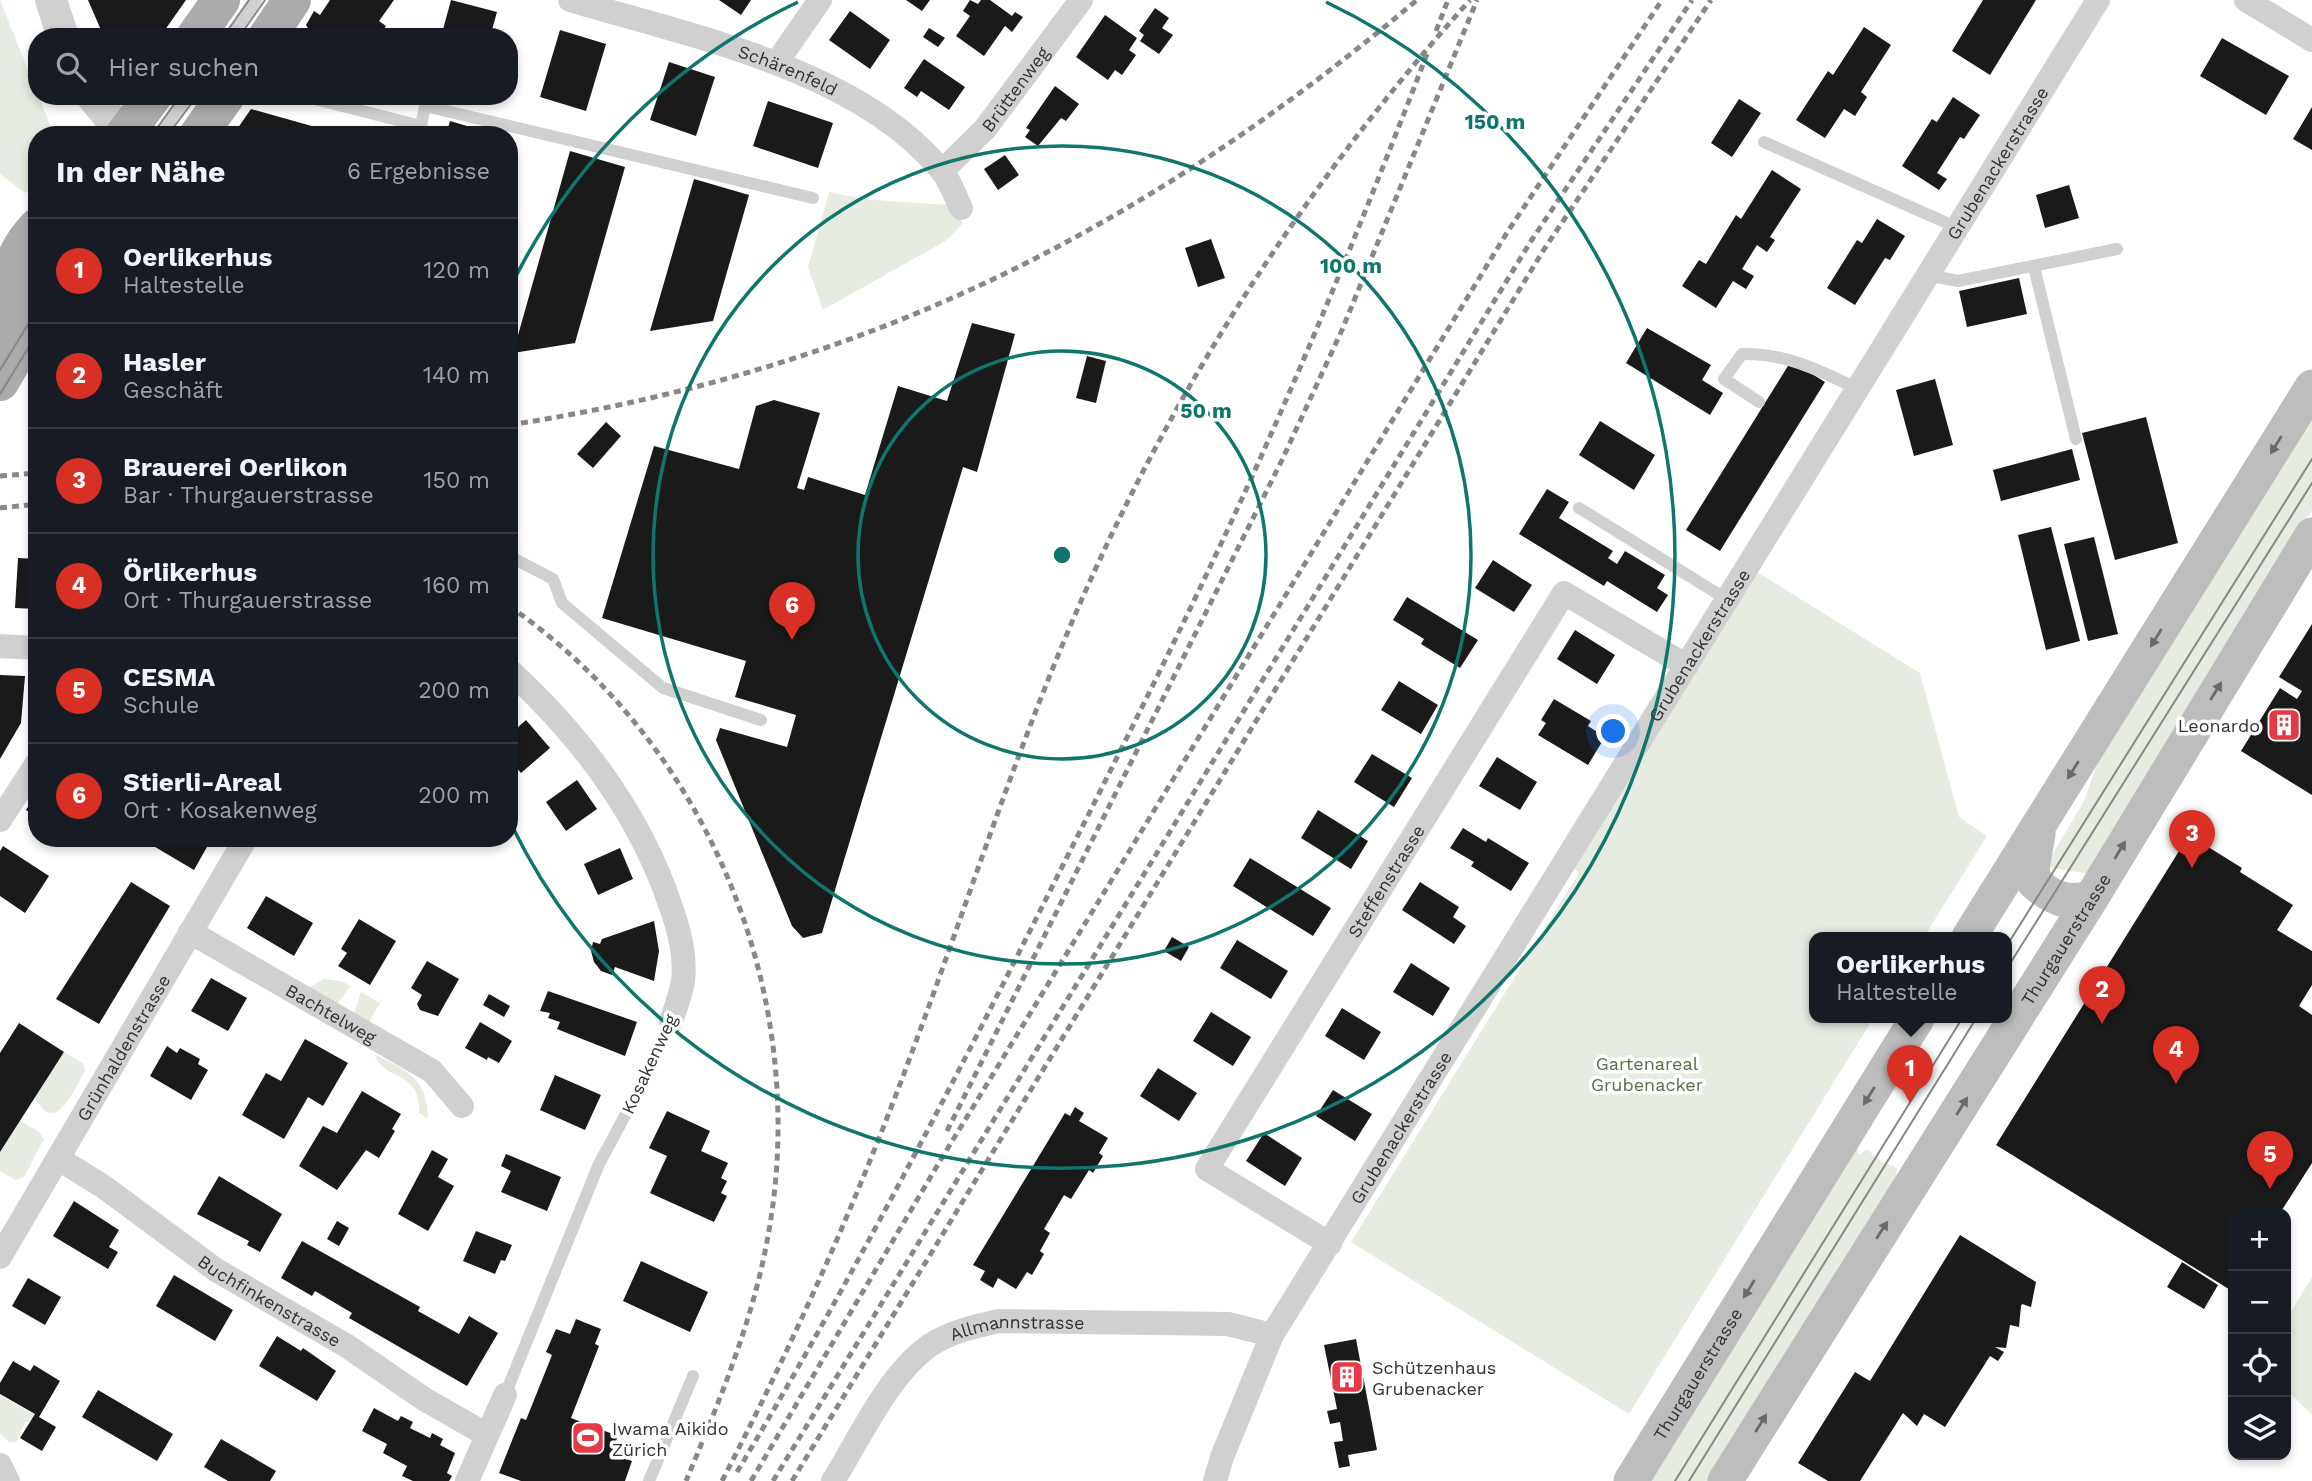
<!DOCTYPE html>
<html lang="de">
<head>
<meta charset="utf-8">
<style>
  :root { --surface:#171b24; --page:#242831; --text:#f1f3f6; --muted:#9ea1a6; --line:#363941; --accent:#d93025 }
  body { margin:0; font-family:"Work Sans",sans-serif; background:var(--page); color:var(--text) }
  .controls { position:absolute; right:21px; bottom:21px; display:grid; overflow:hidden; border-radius:14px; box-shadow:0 4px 10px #0003 }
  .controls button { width:63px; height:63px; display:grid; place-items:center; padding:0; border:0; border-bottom:2px solid var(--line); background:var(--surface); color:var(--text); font:35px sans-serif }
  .you { position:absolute; left:1614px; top:732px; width:24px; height:24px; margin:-18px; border:5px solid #fff; border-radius:50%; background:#1a73e8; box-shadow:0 0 0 10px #1a73e833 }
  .badge { display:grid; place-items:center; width:46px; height:46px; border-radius:50%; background:var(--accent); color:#fff; font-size:23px; font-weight:700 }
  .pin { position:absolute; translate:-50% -58px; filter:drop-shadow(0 2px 4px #0008) }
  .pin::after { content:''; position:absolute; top:37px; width:24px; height:21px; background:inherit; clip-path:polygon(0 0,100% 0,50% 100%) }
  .popup { position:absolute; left:1809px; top:932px; width:203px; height:91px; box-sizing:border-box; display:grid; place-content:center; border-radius:14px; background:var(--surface); filter:drop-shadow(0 2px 5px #0005); font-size:23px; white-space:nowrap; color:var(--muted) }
  .popup b { font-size:26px; color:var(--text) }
  .popup::after { content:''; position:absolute; left:50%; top:100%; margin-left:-14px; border:14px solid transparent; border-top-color:var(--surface) }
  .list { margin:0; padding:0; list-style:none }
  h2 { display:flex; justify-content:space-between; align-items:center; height:91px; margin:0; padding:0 28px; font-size:30px }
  h2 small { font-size:23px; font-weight:400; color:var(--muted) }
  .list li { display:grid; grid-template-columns:46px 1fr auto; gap:21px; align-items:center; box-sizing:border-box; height:105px; padding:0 28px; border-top:2px solid var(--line) }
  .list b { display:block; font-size:26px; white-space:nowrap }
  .list p { margin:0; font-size:23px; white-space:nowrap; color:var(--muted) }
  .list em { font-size:23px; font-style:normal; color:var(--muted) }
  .icon { flex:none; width:38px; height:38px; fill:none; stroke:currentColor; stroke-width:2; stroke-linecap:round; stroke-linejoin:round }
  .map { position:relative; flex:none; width:2312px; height:1481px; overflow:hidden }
  .search { position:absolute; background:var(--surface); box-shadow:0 4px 10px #0003; left:28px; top:28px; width:490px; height:77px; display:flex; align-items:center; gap:18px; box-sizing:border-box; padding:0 24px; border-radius:28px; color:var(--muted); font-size:26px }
  .panel { position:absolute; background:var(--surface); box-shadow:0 4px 10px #0003; left:28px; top:126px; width:490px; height:721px; border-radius:28px }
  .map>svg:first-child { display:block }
</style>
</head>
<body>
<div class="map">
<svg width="2312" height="1481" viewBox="0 0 2312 1481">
  <rect width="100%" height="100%" fill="#fff"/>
  <path fill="#e6ecdf" d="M0 0 54 135H37V183L25 193 0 174Z
    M829 192C868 202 910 202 951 205L963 223 947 240 823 310 808 267Z
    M2312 411V510L2178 725 2091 874 2045 867 2084 801 2098 761Z
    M1757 572 1920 673 1959 817 1987 836 1924 937H1814V1017H1874L1629 1414 1351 1242 1579 873 1572 867Z
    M324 979 341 981 351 986 336 1005 306 989Z
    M361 992 380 1003 367 1025 354 1014Z
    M64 1052 84 1064 85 1071C75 1089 54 1138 35 1097Z
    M374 1054C408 1072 426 1076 428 1118L419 1113C422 1070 385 1083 374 1054Z
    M20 1121 38 1131 44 1139 24 1177 15 1180 0 1171V1152Z
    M1857 1144 1859 1155 1867 1149 1880 1161 1897 1168 1896 1178 1710 1481H1646Z
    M2312 1277V1415L2286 1390V1320Z
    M0 1395 34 1415 29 1422H25L16 1442H9L0 1433Z"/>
  <path fill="#1a1a1a" d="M88 0H186L160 37H104Z
    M330 0H394L379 21 386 26 379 37H304L309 30 306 25 314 11 320 15Z
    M451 0 497 12 490 37H441Z
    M719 0H751L741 15Z
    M906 0H930L922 11Z
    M970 0 978 4 981 0H990L1012 16 1015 12 1023 17 1012 32 1005 26 984 56 956 36 970 16 963 11Z
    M1983 0H2036L1990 75 1952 51Z
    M1155 8 1169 18 1162 28 1173 35 1159 54 1140 41 1144 35 1139 31Z
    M850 11 890 40 870 69 829 40Z
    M1105 15 1137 38 1129 50 1136 55 1122 75 1115 70 1108 80 1076 57Z
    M1864 27 1891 45 1861 92 1867 97 1855 116 1844 109 1825 138 1796 120 1828 71 1833 75Z
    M929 28 945 38 938 47 923 37Z
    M560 30 606 44 586 111 540 97Z
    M2222 38 2289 76 2266 115 2200 76Z
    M924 59 965 87 949 110 921 91 917 97 904 88Z
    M669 62 715 77 696 136 650 120Z
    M1055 86 1079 104 1066 121 1061 118 1038 146 1025 137 1030 130 1026 128Z
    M1953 97 1980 115 1964 139 1960 137 1937 173 1947 179 1939 190 1902 166 1932 119 1937 122Z
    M1739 99 1761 113 1732 157 1711 143Z
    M768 101 833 123 818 168 753 146Z
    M2312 107V150L2293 139Z
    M251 109 340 134V135H233Z
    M450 121 494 134V135H446Z
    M570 151 625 167 575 343 513 353Z
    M1005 155 1019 175 998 190 984 169Z
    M1772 170 1801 189 1770 237 1775 240 1767 252 1757 245 1742 269 1754 276 1746 289 1733 281 1716 308 1682 286 1699 260 1706 264 1736 215 1741 219Z
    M694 179 749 195 713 321 650 331Z
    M2069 185 2079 218 2045 228 2036 195Z
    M1877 219 1905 236 1890 260 1885 258 1855 305 1827 288 1857 240 1862 243Z
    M1211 239 1225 278 1198 287 1185 248Z
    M2019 278 2027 314 1967 327 1959 291Z
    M972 323 1015 334 977 472 963 467 822 933 803 938 792 926 716 740 720 728 787 747 796 715 735 697 746 661 602 618 654 446 739 469 756 406 774 400 820 413 797 488 804 490 808 477 865 495 898 386 947 401Z
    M1647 328 1711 365 1702 380 1723 393 1710 415 1626 363Z
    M1087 356 1106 361 1096 403 1076 398Z
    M1791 361 1825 382 1720 551 1686 530Z
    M1935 379 1953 445 1914 456 1896 390Z
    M2146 417 2178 543 2115 560 2082 433Z
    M1600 421 1655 455 1634 490 1579 455Z
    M606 422 621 436 593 468 577 454Z
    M2072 449 2080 480 2001 501 1993 470Z
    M1547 489 1569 502 1559 518 1613 551 1608 558 1617 564 1625 551 1665 575 1657 588 1668 595 1657 612 1607 581 1604 586 1519 534Z
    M2051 527 2080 641 2046 650 2018 535Z
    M2094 537 2118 634 2088 641 2064 544Z
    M18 558 37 559V609L15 608Z
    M1493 560 1532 585 1514 612 1475 588Z
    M1407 597 1478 640 1460 668 1421 644 1424 639 1393 620Z
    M2312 624V795L2241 751 2280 688 2297 699 2302 691 2279 677Z
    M1575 630 1615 655 1597 684 1557 659Z
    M0 675 25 676 21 723 0 759Z
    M1399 681 1438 705 1421 734 1381 710Z
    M1554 699 1591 721 1588 726 1605 737 1588 765 1538 735 1546 723 1541 720Z
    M526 720 550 748 521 773 509 759V735Z
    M1372 754 1412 778 1394 807 1354 782Z
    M1497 757 1537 782 1520 810 1479 786Z
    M577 780 597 809 566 831 546 802Z
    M37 793V817L26 810Z
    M1318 810 1368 841 1351 869 1301 838Z
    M1463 828 1486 842 1488 838 1529 863 1511 891 1471 866 1474 862 1450 848Z
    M2189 835 2242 868 2240 872 2293 905 2277 930 2312 951V985L2299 1006 2312 1015V1163L2280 1213H2233L2232 1291 1996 1145Z
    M147 838H212L194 870 145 841Z
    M3 846 49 876 25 913 0 896V851Z
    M620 848 633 879 598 895 584 864Z
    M1250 858 1331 908 1313 936 1233 886Z
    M131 882 170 906 99 1024 56 999Z
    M1420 882 1459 907 1453 917 1466 926 1454 944 1402 910Z
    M266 896 313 923 294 956 247 928Z
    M359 919 396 941 370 985 338 966 347 953 341 949Z
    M654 921 659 951 654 981 615 967 612 975 601 971 594 962 591 951 593 942 600 944 602 939Z
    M1172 937 1189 947 1181 961 1164 951Z
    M1237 940 1288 971 1271 999 1220 968Z
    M427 961 459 979 438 1016 420 1010 417 1004 422 995 411 988Z
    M1411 963 1450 988 1433 1016 1393 992Z
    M211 978 247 998 228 1031 191 1011Z
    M548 991 637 1022 625 1056 557 1029 560 1022 548 1018 550 1013 540 1011Z
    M489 994 510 1006 504 1017 483 1005Z
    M1342 1008 1381 1032 1364 1060 1325 1036Z
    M1211 1012 1251 1037 1233 1066 1193 1041Z
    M480 1022 512 1041 499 1063 488 1057 487 1060 465 1048Z
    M19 1023 64 1052 0 1152V1053Z
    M305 1039 348 1063 323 1106 308 1097 284 1139 242 1115 266 1073 281 1081Z
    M167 1046 177 1053 180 1048 200 1059 198 1064 208 1070 191 1100 150 1076Z
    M1158 1068 1197 1093 1179 1121 1140 1096Z
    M555 1075 601 1095 585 1130 540 1110Z
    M1333 1090 1372 1114 1355 1141 1316 1116Z
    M362 1091 401 1114 392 1129 395 1131 379 1158 366 1150 337 1190 299 1166 323 1126 337 1133Z
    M1075 1107 1084 1113 1079 1121 1108 1138 1099 1153 1103 1156 1093 1173 1089 1170 1071 1199 1064 1195 1044 1229 1050 1233 1040 1251 1044 1254 1032 1275 1027 1272 1016 1289 998 1278 993 1288 980 1280 985 1271 973 1265 1065 1113 1070 1116Z
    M667 1111 710 1131 701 1151 728 1163 721 1178 727 1181 721 1193 727 1196 714 1222 650 1193 667 1156 649 1148Z
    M1264 1133 1302 1158 1285 1186 1246 1161Z
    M432 1150 448 1159 438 1177 454 1186 428 1231 398 1214Z
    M506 1154 561 1177 547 1211 501 1192 511 1171 501 1166Z
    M219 1176 282 1214 260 1252 247 1245 249 1241 197 1214Z
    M74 1201 119 1230 109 1247 118 1252 108 1269 53 1236Z
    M337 1221 349 1228 339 1246 327 1239Z
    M476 1231 512 1245 505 1261 501 1260 495 1274 463 1261Z
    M1960 1235 2036 1282 2031 1307 2022 1304 2021 1306 2019 1327 2010 1325 2006 1348 1995 1347 2004 1352 1998 1361 1990 1356 1945 1427 1924 1414 1917 1426 1903 1413 1860 1481H1828L1798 1463 1855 1372 1870 1381Z
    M302 1241 420 1307 418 1311 459 1334 469 1316 498 1333 467 1386 349 1318 352 1313 315 1291 312 1296 281 1278Z
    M641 1261 708 1292 690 1332 623 1301Z
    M2182 1262 2218 1285 2204 1309 2167 1287Z
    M174 1275 233 1310 215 1341 156 1306Z
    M28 1278 61 1297 45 1325 12 1306Z
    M576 1319 601 1329 595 1344 599 1346 571 1418 618 1436 614 1446 622 1449 619 1456 632 1461 625 1481H521L499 1473 521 1418 526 1420 552 1355 546 1352 556 1329 570 1334Z
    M277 1336 301 1351 303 1348 336 1371 317 1401 259 1366Z
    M1356 1339 1377 1450 1348 1455 1350 1466 1339 1468 1334 1442 1343 1441 1340 1422 1330 1424 1327 1411 1337 1409 1324 1345Z
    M13 1361 30 1371 34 1365 60 1381 39 1417 56 1427 42 1451 20 1438 35 1414 0 1394V1383Z
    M98 1390 173 1434 157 1461 82 1417Z
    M374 1408 398 1421 401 1416 413 1422 410 1428 430 1438 432 1433 443 1439 440 1445 455 1453 447 1473 452 1476 449 1481H413L402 1476 407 1466 383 1453 387 1444 362 1431Z
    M221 1439 276 1471 270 1481H228L204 1467Z"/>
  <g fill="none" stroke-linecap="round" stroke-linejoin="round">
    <path stroke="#d0d0d0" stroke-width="12" d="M230 37 256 0
      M303 96 421 126 425 106 813 198
      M160 135 188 96
      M1764 142 1956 227
      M2034 267 2076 439
      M1927 275 1958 281 2117 249
      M1759 402 1724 379 1742 354C1785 353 1819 370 1856 388
      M1579 508 1728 600
      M509 556 553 579 562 603 663 688 761 720
      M505 1395 599 1164 642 1084 671 1022
      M649 1481 693 1376"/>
    <g stroke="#d0d0d0" stroke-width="24">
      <path id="s1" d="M570 0C690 36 858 69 941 170 950 180 955 196 961 208"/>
      <path d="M2246 0 2312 40"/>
      <path d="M777 62 820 0"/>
      <path id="s2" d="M942 171 985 129 1081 0"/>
      <path d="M0 646 37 648"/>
      <path d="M509 670C581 736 640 814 671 907 679 930 686 955 683 981 681 994 675 1009 671 1022"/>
      <path d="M0 820 37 763"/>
      <path id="s3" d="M190 932 432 1071 462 1106"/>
      <path id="s4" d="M59 1159 104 1187 216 1270 347 1346 424 1399 487 1435"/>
      <path id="s5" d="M1330 1244 1207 1169 1564 593 1687 666"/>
      <path id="s6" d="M0 1257 246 838"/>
      <path d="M0 1465 8 1481"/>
      <path d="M467 1481 505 1395"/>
      <path id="s7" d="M833 1481C860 1438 892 1366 937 1341 957 1330 978 1326 999 1321L1228 1324 1272 1335"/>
      <path id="s8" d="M1215 1481 1222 1457 1272 1335 2098 0"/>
    </g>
    <path stroke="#d0d0d0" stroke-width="32" d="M51 0 63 37
      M92 96 124 135"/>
    <g stroke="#bdbdbd" stroke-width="35">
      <path d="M2038 834 2032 869 2035 883C2053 899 2069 905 2092 897"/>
      <path d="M1969 937 2312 387"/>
      <path id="s9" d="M1631 1481 1918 1017"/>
      <path id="s10" d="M1725 1481 2092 897 2312 535"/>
    </g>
    <path stroke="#ababab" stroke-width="38" d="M195 37 221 0
      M267 37 292 0
      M124 135 153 96
      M198 135 226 96
      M20 348C8 300 0 266 37 227
      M0 382 20 348 37 341"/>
    <path stroke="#888" stroke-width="2" d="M223 37 249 0
      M239 37 265 0
      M152 135 180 96
      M168 135 197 96
      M0 370 37 310
      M0 394 37 334
      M2006 947 2312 459
      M2006 970 2312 483
      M1675 1481 1963 1017
      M1689 1481 1977 1017"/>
    <path stroke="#888" stroke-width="5" stroke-dasharray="7 5" stroke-linecap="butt" d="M1436 31 1448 0
      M509 425C867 370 1141 232 1417 0
      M0 476 37 473
      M0 508 37 504
      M509 606C709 744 812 997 768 1236 753 1321 719 1402 686 1481
      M947 1131 1282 460 1342 330 1477 0
      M737 1472C854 1276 958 1075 1060 871 1130 732 1200 593 1264 450 1322 320 1376 187 1427 54
      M722 1481C794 1342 858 1199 912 1052 971 894 1021 734 1090 581 1186 368 1314 174 1470 0
      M751 1481 940 1161 1508 231 1662 0
      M773 1481 1531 241 1692 0
      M792 1481 1543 251 1711 0"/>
  </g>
  <defs><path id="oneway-solid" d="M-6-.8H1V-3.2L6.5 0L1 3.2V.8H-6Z" transform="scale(1.75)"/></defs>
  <g fill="#6a6a6a">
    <use href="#oneway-solid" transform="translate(2276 445) rotate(122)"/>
    <use href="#oneway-solid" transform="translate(2156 638) rotate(122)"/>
    <use href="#oneway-solid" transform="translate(2216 691) rotate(-58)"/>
    <use href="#oneway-solid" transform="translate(2073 770) rotate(122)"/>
    <use href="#oneway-solid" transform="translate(2120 850) rotate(-59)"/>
    <use href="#oneway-solid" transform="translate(1869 1096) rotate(122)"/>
    <use href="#oneway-solid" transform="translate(1962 1106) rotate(-58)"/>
    <use href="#oneway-solid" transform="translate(1882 1230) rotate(-57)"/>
    <use href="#oneway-solid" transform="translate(1749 1289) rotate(122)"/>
    <use href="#oneway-solid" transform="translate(1761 1423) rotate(-58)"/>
  </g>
  <g fill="none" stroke="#0f766e" stroke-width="3.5">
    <circle cx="1062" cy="555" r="204"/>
    <circle cx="1062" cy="555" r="409"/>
    <path d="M511 286A613 613 0 0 1 798 2M1326 2A613 613 0 1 1 511 824"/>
  </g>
  <defs>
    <symbol id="building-square" viewBox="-11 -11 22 22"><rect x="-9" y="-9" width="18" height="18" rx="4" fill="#e63946" stroke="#fff"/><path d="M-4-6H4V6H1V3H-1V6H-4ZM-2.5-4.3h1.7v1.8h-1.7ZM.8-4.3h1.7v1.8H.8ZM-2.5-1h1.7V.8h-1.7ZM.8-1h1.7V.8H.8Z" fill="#fff"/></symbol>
    <symbol id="stadium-square" viewBox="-11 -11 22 22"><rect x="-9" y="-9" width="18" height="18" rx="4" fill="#e63946" stroke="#fff"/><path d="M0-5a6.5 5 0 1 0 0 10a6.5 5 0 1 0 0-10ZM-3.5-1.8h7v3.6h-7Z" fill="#fff"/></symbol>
  </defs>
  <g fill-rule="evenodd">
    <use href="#building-square" x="2265" y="706" width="38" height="38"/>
    <use href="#building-square" x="1328" y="1358" width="38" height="38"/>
    <use href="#stadium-square" x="569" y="1419" width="38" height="38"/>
  </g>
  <g text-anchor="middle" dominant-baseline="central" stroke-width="7" stroke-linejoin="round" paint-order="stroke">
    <g font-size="18" fill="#333" stroke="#fff">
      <text stroke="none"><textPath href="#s1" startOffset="229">Schärenfeld</textPath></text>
      <text stroke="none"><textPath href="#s2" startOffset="110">Brüttenweg</textPath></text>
      <text stroke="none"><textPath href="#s8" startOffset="1535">Grubenackerstrasse</textPath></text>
      <text stroke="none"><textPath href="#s8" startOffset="968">Grubenackerstrasse</textPath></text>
      <text stroke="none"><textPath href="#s5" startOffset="483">Steffenstrasse</textPath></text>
      <text stroke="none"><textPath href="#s10" startOffset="640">Thurgauerstrasse</textPath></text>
      <text stroke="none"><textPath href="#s3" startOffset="163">Bachtelweg</textPath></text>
      <text stroke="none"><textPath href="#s6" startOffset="243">Grünhaldenstrasse</textPath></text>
      <text transform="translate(649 1064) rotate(-65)">Kosakenweg</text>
      <text stroke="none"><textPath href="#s8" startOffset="401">Grubenackerstrasse</textPath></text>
      <text stroke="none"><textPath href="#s4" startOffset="254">Buchfinkenstrasse</textPath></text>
      <text stroke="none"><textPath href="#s7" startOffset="259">Allmannstrasse</textPath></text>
      <text stroke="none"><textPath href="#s9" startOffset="126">Thurgauerstrasse</textPath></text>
    </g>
    <g font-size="18" fill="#333" stroke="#fff" text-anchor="start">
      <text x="2260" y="725" text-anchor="end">Leonardo</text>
      <text x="1372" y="1367">Schützenhaus<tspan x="1372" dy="21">Grubenacker</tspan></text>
      <text x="612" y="1428">Iwama Aikido<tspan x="612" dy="21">Zürich</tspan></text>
    </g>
    <g font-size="18" fill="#56703f" stroke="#fff">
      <text x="1647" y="1063">Gartenareal<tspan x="1647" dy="21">Grubenacker</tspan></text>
    </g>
  </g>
  <circle cx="1062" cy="555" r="10" fill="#0f766e" stroke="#fff" stroke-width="3.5"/>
  <g font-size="21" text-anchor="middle" font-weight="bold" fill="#0f766e" stroke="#fff" stroke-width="7" stroke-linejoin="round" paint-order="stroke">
    <text x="1495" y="129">150 m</text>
    <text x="1351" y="273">100 m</text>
    <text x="1206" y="418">50 m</text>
  </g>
</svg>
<div class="controls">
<button>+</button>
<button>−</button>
<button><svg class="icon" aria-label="locate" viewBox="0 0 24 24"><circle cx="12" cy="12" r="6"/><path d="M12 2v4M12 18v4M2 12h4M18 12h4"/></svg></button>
<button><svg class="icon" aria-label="layers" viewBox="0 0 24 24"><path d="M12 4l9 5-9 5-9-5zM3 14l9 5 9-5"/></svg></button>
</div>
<div class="you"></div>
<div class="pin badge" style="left:1910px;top:1103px">1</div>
<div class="popup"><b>Oerlikerhus</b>Haltestelle</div>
<div class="pin badge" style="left:2102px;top:1024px">2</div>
<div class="pin badge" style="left:2192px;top:868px">3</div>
<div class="pin badge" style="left:2176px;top:1084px">4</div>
<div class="pin badge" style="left:2270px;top:1189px">5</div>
<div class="pin badge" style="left:792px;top:640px">6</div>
<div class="search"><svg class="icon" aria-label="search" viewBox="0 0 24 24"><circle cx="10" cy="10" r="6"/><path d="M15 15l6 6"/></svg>Hier suchen</div>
<section class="panel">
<h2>In der Nähe<small>6 Ergebnisse</small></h2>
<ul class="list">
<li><span class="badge">1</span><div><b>Oerlikerhus</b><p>Haltestelle</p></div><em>120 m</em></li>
<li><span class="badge">2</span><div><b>Hasler</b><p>Geschäft</p></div><em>140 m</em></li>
<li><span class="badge">3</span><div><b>Brauerei Oerlikon</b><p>Bar · Thurgauerstrasse</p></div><em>150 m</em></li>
<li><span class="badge">4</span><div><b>Örlikerhus</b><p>Ort · Thurgauerstrasse</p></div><em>160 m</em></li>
<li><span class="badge">5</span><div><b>CESMA</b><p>Schule</p></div><em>200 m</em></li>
<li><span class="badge">6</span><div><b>Stierli-Areal</b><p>Ort · Kosakenweg</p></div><em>200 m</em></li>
</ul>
</section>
</div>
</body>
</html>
